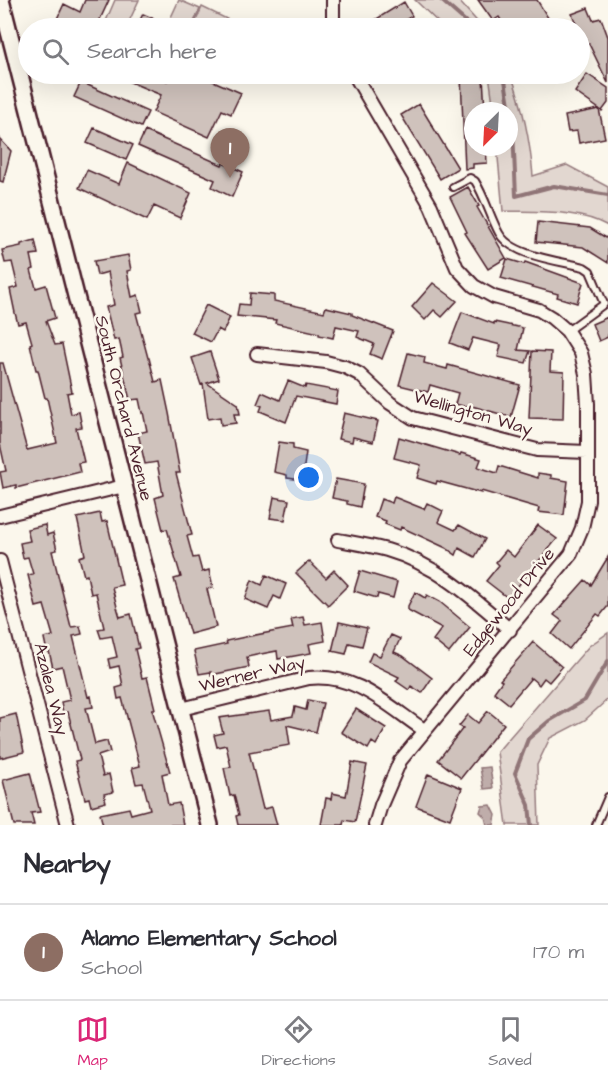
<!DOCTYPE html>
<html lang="en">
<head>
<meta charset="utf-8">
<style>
  :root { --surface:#fff; --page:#f7f7f7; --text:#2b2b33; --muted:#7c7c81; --line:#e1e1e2; --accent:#db2777 }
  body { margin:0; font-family:"Architects Daughter",sans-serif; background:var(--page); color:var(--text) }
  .compass { position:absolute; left:464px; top:102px; width:54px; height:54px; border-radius:50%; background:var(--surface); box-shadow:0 6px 24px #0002; rotate:204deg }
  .you { position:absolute; left:309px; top:478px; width:21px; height:21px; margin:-15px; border:4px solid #fff; border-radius:50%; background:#1a73e8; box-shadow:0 0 0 9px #1a73e833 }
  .badge { display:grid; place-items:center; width:39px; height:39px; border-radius:50%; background:var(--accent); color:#fff; font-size:20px; font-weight:700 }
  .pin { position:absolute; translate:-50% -50px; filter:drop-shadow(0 2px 3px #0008) }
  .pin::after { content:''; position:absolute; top:32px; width:21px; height:18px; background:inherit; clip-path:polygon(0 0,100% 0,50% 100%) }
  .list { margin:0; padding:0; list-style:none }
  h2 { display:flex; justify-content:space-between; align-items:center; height:78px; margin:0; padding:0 24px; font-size:26px }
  h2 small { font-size:20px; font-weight:400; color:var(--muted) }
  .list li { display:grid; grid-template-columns:39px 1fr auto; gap:18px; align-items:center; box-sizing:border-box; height:96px; padding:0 24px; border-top:2px solid var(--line) }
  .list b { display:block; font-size:22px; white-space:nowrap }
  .list p { margin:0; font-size:20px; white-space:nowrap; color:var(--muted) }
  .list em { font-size:20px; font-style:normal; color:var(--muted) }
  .icon { flex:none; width:33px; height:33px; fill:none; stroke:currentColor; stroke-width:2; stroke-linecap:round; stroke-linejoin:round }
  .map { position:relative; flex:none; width:608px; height:825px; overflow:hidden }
  .search { position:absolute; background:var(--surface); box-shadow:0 6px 24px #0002; left:18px; right:18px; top:18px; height:66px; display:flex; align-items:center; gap:15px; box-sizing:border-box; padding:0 21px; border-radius:33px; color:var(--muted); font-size:22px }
  .sheet { height:174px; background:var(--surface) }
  nav { display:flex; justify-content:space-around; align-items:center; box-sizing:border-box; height:84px; border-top:2px solid var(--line); background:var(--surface); font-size:16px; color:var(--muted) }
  nav a { display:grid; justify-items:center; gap:3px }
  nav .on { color:var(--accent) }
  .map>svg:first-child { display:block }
</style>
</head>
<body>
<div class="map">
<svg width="608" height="825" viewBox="0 0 608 825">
  <rect width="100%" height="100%" fill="#fbf7ec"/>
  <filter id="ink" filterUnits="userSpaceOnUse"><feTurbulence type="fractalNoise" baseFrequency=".0167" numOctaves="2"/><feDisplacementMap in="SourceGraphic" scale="12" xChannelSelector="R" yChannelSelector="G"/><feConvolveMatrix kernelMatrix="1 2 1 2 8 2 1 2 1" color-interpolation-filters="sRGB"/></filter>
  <g filter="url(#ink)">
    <path fill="#e2d7d0" stroke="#967b7e" stroke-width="1.5" d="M115 0H139L126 28H103Z
      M179 0 200 9 191 28H166Z
      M415 0H458L483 28H444Z
      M202 7 229 20 225 28H193Z
      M489 74H511C523 107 530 140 533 176L567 165 608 187V226C578 209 536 212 503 211L497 147H509V111H494Z
      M608 633V699L585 720 550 738 537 765 539 825H507L497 752 589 646Z"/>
    <path fill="#bfadaa" stroke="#907477" stroke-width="1.5" d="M490 767 493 788 484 789 480 768Z
      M491 805 496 815 494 825H487L485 817 480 812 482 806Z"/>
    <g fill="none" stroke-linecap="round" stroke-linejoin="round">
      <path stroke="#907477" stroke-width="4" d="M441 0 473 28
        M504 74 513 130 516 196 554 186 608 195
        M531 825 529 805 515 773 528 739 549 721 585 700 608 661"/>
    </g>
    <path fill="#cfc2bc" stroke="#4a1f2b" stroke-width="1.5" d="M85 0H109L96 28H66L55 23 64 4 80 12Z
      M478 0H537L550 21 539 28H506L499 17 493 21Z
      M404 2 412 16 392 28H362Z
      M588 8 593 20 601 18 608 37V83L589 44 579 48V28H578L572 14Z
      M143 14 175 28H136Z
      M111 74H151L167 81 170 74H197L241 93 231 114 222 110 209 137 153 112 161 95Z
      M587 74 608 88V103L602 111 575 92Z
      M461 77H483L485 111H473V147H486L487 163 473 164V168L465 169Z
      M81 82 148 112 141 127 74 97Z
      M419 104 458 168 440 179 401 115Z
      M599 109 605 138 579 143 577 131 568 132 565 116Z
      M94 128 133 145 126 160 87 143Z
      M145 131 222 165 223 163 243 172 232 197 212 187 215 180 138 146Z
      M0 139 11 151 3 182 0 181Z
      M128 163 191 193 180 218 154 206 147 220 79 188 87 170 119 184Z
      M468 187 479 206 477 207 506 258 488 269 465 233 467 232 450 197Z
      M538 222 590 228 608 239V263L583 247 536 242Z
      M35 240 38 254 31 255 34 269 31 270 36 288 46 285 55 318 46 321 55 345 62 344 72 392 67 393 71 414 79 412 82 427 76 428 84 462 78 463 80 472 16 488V485L3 488 0 472 6 471 0 444V363H3L27 450 57 443 47 398H45L38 370H36L30 344 32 343 26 322 18 324 15 313 10 289 18 287 12 262 5 263 2 250 21 246V244Z
      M128 255 131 270 127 271 132 297 138 295 142 312 136 313 148 358H149L155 382 162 380 169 413 180 473H176L192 535 187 536 193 558 198 557 202 572 209 570 213 588 207 589 216 627 190 634 174 579 181 577 167 529 163 530 155 498 163 495 157 462 145 464 138 433 147 431 143 412 142 413 139 399 130 400 120 358 123 357 119 339 114 340 106 307 114 305 108 272 97 275 94 261Z
      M507 259 524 264 525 262 583 283 577 303 557 297 558 294 501 278Z
      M433 283 457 301 442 317 434 310 425 320 412 307Z
      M250 293 274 295V301L324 312 326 307 352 313V315L393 331 382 359 370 354 374 344 357 337 359 331 336 326 333 338 319 335V333L275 323 276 320 237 316 239 304 249 305Z
      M206 305 230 317 223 332 218 329 211 342 192 333Z
      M462 312 494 324V322L523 328 518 350 530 351 526 363 498 357 501 345 473 338 468 350 450 343Z
      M608 317V337L599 341 592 324Z
      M532 351 551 352 550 371 564 372 563 419 529 418Z
      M210 352 219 379 207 383 238 404 240 414H234L236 423 221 425 220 417 208 419 203 384 201 385 192 358Z
      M408 353 425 357 424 363 447 369 448 365 520 385 511 417 468 405 467 407 455 404 458 393 430 385 428 392 399 385Z
      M288 381 305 388 306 385 338 391 336 404 296 396 286 422 260 411 262 406 257 404 262 392 280 400Z
      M344 413 378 421 373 442 353 437 352 442 338 439Z
      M399 437 460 455 461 453 481 459 478 467 497 473 499 466 538 478V473L551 475V478L568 481 564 515 538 512 539 508 481 491V493L437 481 436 484 417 478 421 465 394 458Z
      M279 442 293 444V449L306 452 302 480 287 478V475L274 472Z
      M336 479 364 484 360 507 347 504V501L332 498Z
      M274 497 289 500 285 520 270 518Z
      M394 497 424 509 427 503 443 511 438 522 455 530 459 525 485 539 475 557 459 548 456 555 446 548 401 527 400 530 385 524 386 521 375 517 381 499 392 503Z
      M100 513 102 522 107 521 122 585 112 587 117 607 120 617 131 614 139 648 135 649 142 678 147 677 155 709H152L170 772 162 774 168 805 179 803 183 825H103L100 814 129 808 131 814 150 809 143 783 136 784 132 768 140 766 122 698 118 699 116 688 123 686 119 666 110 668 108 659 117 657 112 636 101 638 98 629 104 628 96 593 91 594 87 575 84 576 79 557 85 555 77 518Z
      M45 525 47 535 53 533 57 550 52 551 71 627 80 626 82 634 73 636 88 697 91 696 93 707 86 708 95 744 107 741 110 752 98 756 103 776 109 774 113 792 104 794 106 802 91 806 89 798 85 799 75 761 80 760 68 712 63 713 61 702 70 700 62 666 53 668 49 651 47 652 44 638 53 636 44 605 36 607 28 575 33 574 28 557 23 558 20 543 30 541 27 529Z
      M538 525 557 539 508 598 486 581 499 565 496 562 506 550 514 557Z
      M608 557V606L600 616 597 614 569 649 552 634 562 621 554 615 585 580 591 585Z
      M309 561 326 578 334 570 348 585 328 605 296 573Z
      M360 571 397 582 393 598 378 594 377 598 354 591Z
      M266 575 286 584 280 599 274 596 268 609 245 599 252 580 262 585Z
      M415 592 425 598 427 595 440 602 470 627 449 653 433 640 442 628 408 610V606Z
      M303 617 305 625 322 622 325 641 309 644 311 653 278 659 277 651 261 654 247 657 249 667 211 675V672L199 674 194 651 227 644 226 641 245 637 293 628 291 619Z
      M339 622 367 628 362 646 349 643 346 654 332 651Z
      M391 635 400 639 394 652 403 656 432 678 422 693 411 686 409 690 396 681 399 677 368 662 372 653 380 656Z
      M533 642 562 667 549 682 544 678 539 685 531 678 509 704 494 692 502 681 500 680Z
      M308 700 323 703 316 732 287 725 290 745 249 752 263 809 272 807 277 825H238L236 816 239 815 234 795 230 796 224 768 231 767 226 745 217 747 214 735 223 733 219 718 269 711 271 720 293 716 295 707 306 710Z
      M356 709 386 728 376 745 372 742 368 749 341 732Z
      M488 711 504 724 461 778 438 760 463 728 459 726 468 715 478 723Z
      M16 714 24 752 0 758V718Z
      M352 762 367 765 355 822 344 820 343 825H321L326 798 331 799 332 793 346 796Z
      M30 773 40 812 31 813 34 825H14L3 780Z
      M428 774 462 788 450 819 416 806Z"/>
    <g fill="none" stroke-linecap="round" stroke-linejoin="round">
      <defs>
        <path id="service" d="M437 28 439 27
          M357 79 366 74
          M453 187 470 178 475 181C485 197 490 216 499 233 511 256 560 261 584 267L590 271 604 304 567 331
          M596 825 608 797"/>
        <path id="minor" d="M333 0V19L336 28
          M354 74 431 206 457 268 474 286 494 297 539 310 552 318 567 331 581 353 586 374 588 404V501L582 528 571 554 400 761 381 805 375 825
          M257 354 326 362 345 367 359 374 390 403 413 418 537 450 587 452
          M0 516 124 486
          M338 540C354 543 371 546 387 550 436 564 473 598 510 630
          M0 561 68 825
          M181 709 309 678C356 673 388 706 424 730"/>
        <path id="tertiary" d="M1 0 210 825"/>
      </defs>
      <use href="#service" stroke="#4a1f2b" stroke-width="10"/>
      <use href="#minor" stroke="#4a1f2b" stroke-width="16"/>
      <use href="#tertiary" stroke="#4a1f2b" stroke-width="20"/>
      <use href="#service" stroke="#fbf7ec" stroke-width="6"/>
      <use href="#minor" stroke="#fbf7ec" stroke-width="12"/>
      <use href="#tertiary" stroke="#fbf7ec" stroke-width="15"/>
    </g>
  </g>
  <g text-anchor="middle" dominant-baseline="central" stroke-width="5" stroke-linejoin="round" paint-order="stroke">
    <g font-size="18" fill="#4a1f2b" stroke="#fbf7ec">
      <text transform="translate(124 408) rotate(76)">South Orchard Avenue</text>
      <text transform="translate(473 413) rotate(16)">Wellington Way</text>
      <text transform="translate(509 602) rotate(-51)">Edgewood Drive</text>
      <text transform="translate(252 674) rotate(-13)">Werner Way</text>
      <text transform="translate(51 689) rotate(76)">Azalea Way</text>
    </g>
  </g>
</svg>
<svg class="compass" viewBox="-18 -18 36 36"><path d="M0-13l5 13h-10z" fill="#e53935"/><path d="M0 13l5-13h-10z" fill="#7c7c81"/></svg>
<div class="you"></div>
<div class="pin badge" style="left:230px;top:178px;background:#8d6e63">1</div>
<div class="search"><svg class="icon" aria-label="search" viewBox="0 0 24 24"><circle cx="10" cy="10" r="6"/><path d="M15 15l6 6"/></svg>Search here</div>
</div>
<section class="sheet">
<h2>Nearby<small></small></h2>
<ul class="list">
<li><span class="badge" style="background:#8d6e63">1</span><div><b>Alamo Elementary School</b><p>School</p></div><em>170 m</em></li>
</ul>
</section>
<nav>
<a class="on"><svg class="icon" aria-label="map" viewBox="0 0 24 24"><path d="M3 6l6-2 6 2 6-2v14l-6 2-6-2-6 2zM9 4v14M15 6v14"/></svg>Map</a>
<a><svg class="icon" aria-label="directions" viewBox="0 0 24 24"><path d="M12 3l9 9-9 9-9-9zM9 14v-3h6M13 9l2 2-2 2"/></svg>Directions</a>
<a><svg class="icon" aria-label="saved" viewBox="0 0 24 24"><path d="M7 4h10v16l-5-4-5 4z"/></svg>Saved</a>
</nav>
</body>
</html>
